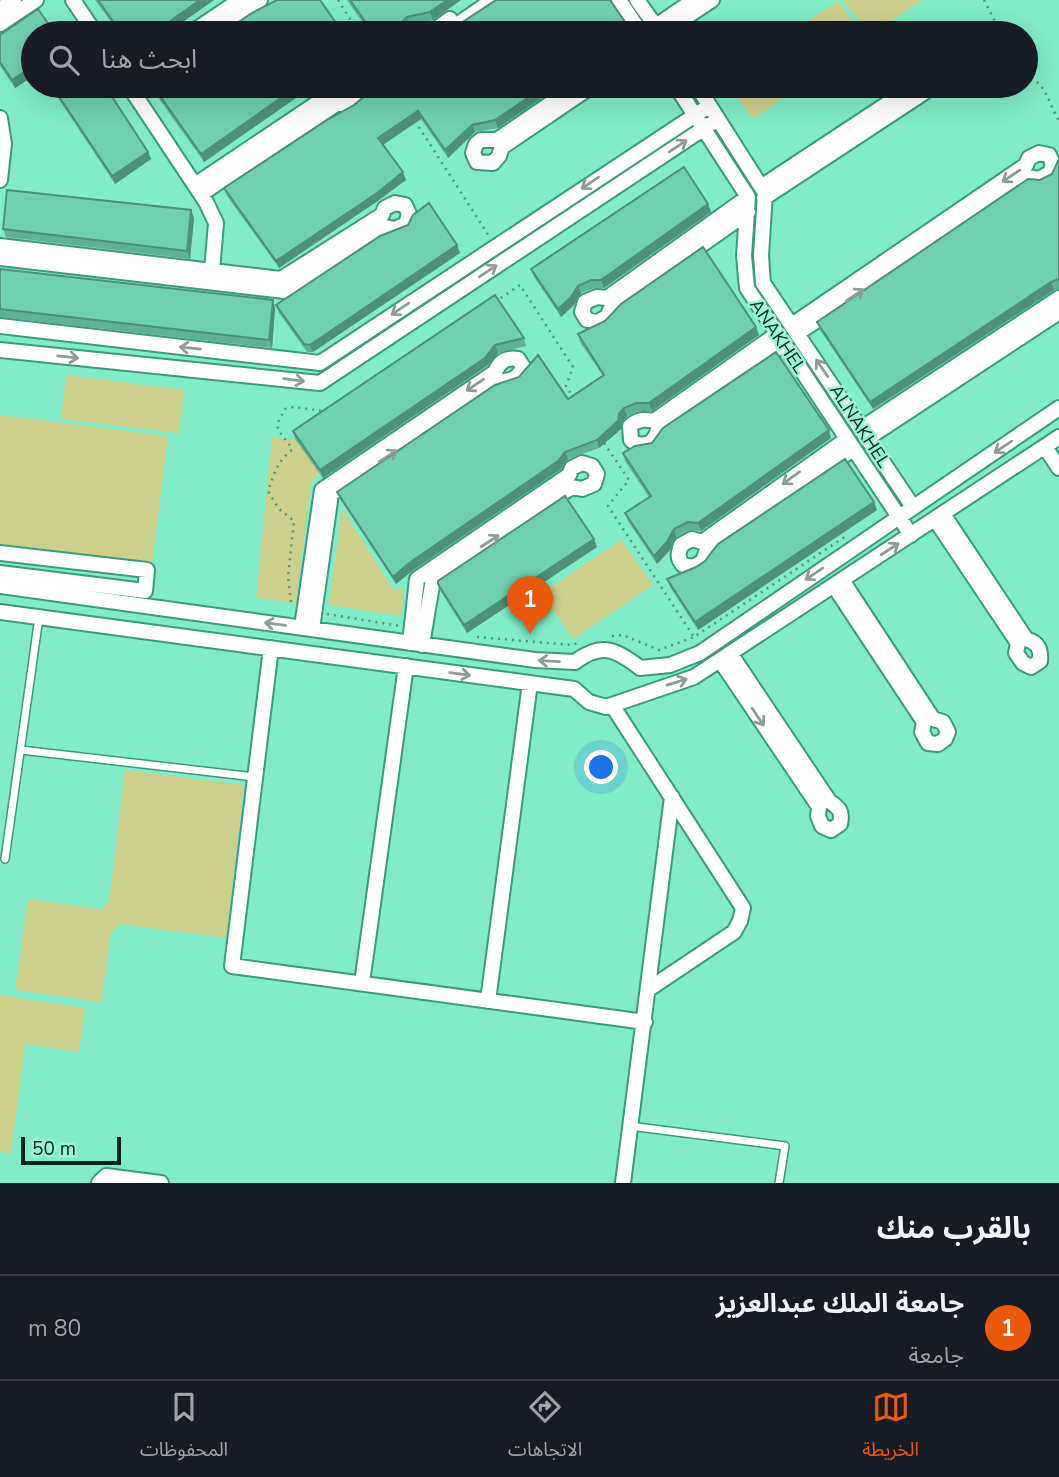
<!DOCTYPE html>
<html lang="ar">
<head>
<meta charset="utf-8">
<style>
  :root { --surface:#171b24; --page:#242831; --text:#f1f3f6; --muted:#9ea1a6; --line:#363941; --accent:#ea580c }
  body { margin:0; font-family:"Nunito Sans","Noto Sans Arabic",sans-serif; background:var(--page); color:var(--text); direction:rtl }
  .scale { position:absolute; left:21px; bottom:18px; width:100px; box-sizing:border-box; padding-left:7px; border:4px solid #05241b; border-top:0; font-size:19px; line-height:24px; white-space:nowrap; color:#05241b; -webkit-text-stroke:5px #97f6d4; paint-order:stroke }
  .you { position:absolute; left:602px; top:768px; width:24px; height:24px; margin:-18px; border:5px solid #fff; border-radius:50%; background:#1a73e8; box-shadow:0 0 0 10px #1a73e833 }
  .badge { display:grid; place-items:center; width:46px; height:46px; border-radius:50%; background:var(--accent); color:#fff; font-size:23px; font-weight:700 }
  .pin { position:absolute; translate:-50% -58px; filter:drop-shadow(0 2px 4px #0008) }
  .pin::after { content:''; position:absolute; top:37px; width:24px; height:21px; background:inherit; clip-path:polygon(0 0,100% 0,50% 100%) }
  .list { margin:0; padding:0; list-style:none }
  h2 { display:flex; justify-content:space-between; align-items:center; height:91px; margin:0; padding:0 28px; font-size:30px }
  h2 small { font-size:23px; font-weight:400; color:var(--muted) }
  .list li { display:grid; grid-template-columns:46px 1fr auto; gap:21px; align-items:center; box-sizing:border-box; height:105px; padding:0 28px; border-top:2px solid var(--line) }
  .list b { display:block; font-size:26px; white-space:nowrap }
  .list p { margin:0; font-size:23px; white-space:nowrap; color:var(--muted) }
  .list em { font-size:23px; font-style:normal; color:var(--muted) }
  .icon { flex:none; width:38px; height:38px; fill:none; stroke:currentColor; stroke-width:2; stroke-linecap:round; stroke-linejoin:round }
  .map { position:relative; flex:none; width:1059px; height:1183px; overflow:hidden; direction:ltr }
  .search { position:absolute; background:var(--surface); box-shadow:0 7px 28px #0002; left:21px; right:21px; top:21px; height:77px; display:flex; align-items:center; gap:18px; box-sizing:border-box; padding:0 24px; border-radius:38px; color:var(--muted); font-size:26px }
  .sheet { height:196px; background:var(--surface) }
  nav { display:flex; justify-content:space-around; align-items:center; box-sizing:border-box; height:98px; border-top:2px solid var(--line); background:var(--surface); font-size:19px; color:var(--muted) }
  nav a { display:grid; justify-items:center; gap:4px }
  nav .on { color:var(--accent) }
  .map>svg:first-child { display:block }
</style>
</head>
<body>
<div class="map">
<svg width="1059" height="1183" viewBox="0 0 1059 1183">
  <rect width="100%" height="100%" fill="#97f6d4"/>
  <path fill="#82ebc7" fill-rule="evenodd" d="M0 0H1059V1183H0ZM33 33H1026V86H33Z"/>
  <path fill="#cdcf8d" d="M843 0H922L874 33H868Z
    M838 1 862 33H791Z
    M729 86H800L753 119Z
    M66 375 184 390 179 433 61 419Z
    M0 415 168 436 152 564 0 546Z
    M272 437 296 440 320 473 311 482 296 603 256 598Z
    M342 508 392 588 404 589 401 616 329 605Z
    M621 540 653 585 573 639 542 593Z
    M125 770 244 785 226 938 121 924 111 932 101 1002 15 990 28 899 101 909 109 902Z
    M0 995 85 1008 79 1052 25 1044 11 1153 0 1152Z"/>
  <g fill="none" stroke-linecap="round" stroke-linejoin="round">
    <defs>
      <path id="service" d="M21 750 255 777
        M5 859 39 617
        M630 1126 785 1146 779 1183"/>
      <path id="minor" d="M73 0 95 33
        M619 0 641 33
        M637 0 660 32
        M0 9 14 0
        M0 24 36 0
        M191 33 240 0
        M212 33 260 0
        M415 33H426
        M431 33 450 19
        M445 33 493 0
        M649 33 656 26 694 0
        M662 33 712 0
        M129 86 206 202 216 223 212 271
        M576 86 497 140H481L476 144 473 153 477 162 493 163 499 156 502 147 592 86
        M676 86 748 197 744 256 747 288 911 535
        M697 86 765 193 761 256 763 283 913 507
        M0 118 4 144 0 180
        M195 185 335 91 337 86
        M761 187 914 86
        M201 194 338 103 348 105 359 100 362 90 360 86
        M764 198 934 86
        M748 212 610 310 607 317 597 322 587 320 582 312 585 302 597 297 607 298 748 197
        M0 246 281 279 382 215 385 208 395 203 405 205 409 214 406 224 395 229 385 227 285 291 0 258
        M792 325 1026 165 1029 158 1039 153 1049 155 1053 164 1050 173 1039 179 1029 177 798 333
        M0 326 320 363 709 106
        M777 334 654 421C644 419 638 419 630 426L631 440 636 444C649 446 654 442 658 430L784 344
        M0 350 320 383 718 119
        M862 428 1059 298
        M868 438 1059 312
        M847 439 702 542 692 539 681 545C678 554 677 558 683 565L694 567 703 561 707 550 853 449
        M1045 447 1059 468
        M935 519 1018 643 1016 653 1023 663 1031 667 1040 661C1041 648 1038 643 1026 639L943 514
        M0 553 147 570 145 591 0 573
        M0 586 535 660 575 662C601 642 616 649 640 668L670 665 700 653 1059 408
        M834 586 924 722 922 732 928 743 938 744 945 739 948 732 943 722 933 719 842 580
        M0 612 574 689 589 702 606 707 694 677 1059 437
        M302 627 322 490 495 372C500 361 506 357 518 359L523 367C518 379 511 381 498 381L331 494 312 629
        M410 643 417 579 569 475 572 468 582 463 592 466 597 474 594 484 582 489 572 487 433 579 422 645
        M271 648 232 966 645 1022
        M720 660 819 807 818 816 822 826 831 830 840 824C843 811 839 808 829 801L730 653
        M612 705 743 908 740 921 734 932 649 989
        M362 983 406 666
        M488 1001 530 683
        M99 1183 106 1176 161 1183
        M623 1183 672 797"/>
    </defs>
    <use href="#service" stroke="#3a9c7e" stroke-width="10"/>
    <use href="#minor" stroke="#3a9c7e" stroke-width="18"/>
    <path stroke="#559780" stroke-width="2.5" stroke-dasharray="2 5" stroke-linecap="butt" d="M338 0 359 33
      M984 0 1000 31 1011 33
      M1026 73C1049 89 1046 98 1059 121
      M415 121 489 236
      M495 302 520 285 573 367 566 386 573 397
      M604 443 629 480 608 506 694 637 846 536
      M291 602 288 577 294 521 279 509 268 491C274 474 278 460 292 450 288 439 279 436 277 424L285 409 294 407 323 411
      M327 614 400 626
      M612 636 623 635 659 650 694 637
      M477 637 572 645 578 643"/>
    <use href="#service" stroke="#fff" stroke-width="7"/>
    <use href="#minor" stroke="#fff" stroke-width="14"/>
  </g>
  <path fill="#60b296" d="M95 0H214L167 33H119Z
    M347 0H461L433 20 410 25 401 33H370Z
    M33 33V76L15 88 0 66V35Z
    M50 86H105L148 152 151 159 115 184Z
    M151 86H313L204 162 152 89Z
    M559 86 498 128 475 132 448 158 421 119 383 145 406 180 379 200 279 268 227 196 224 188 327 120Z
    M1059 159V289L1054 290 873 409 820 330 817 322 1040 180 1052 174Z
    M708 204 711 212 604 288H594L581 293 574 305 561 317 534 277 531 269Z
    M191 210 194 218 190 259 6 237 3 229Z
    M460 253 313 352H307L279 313 276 305Z
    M0 269 273 300 275 308 272 348 0 317Z
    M495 295 524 338 526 346 498 353 488 365 323 478 295 439 293 431Z
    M756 327 759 335 652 411H639L627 416 622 422 621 429 599 448 568 459 561 469 412 571 396 584 340 499 337 492 568 399 603 376 580 342 578 334Z
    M831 438 701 531 690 530 676 537 670 550 657 564 628 521 625 513 649 497 625 461 623 453Z
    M877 510 698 630 670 587 667 579Z
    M597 547 467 633 441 592 438 584Z"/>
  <path fill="#4e917a" d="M200 0H214L167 33H153Z
    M447 0H461L433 20 430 12Z
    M407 17 410 25 401 33H390Z
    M33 66V76L15 88 12 80Z
    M298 86H313L204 162 201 154Z
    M545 86H559L498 128 495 120Z
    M418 111 421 119 381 146 378 138Z
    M472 125 475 132 448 158 445 150Z
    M148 152 151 159 115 184 112 176Z
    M403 172 406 180 379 200 279 268 276 261Z
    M708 204 711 212 604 288 601 280Z
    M191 210 194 218 190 259 187 251Z
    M457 245 460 253 313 352 310 345Z
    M1051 282 1054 290 873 409 870 402Z
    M578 286 581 293 574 305 561 317 558 309Z
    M273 300 275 308 272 348 269 340Z
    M756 327 759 335 652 411 649 403Z
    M495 345 498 353 488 365 323 478 320 470Z
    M624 408 627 416 622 422 621 429 599 448 597 440Z
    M829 430 831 438 701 531 698 523Z
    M565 452 568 459 561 469 412 571 396 584 393 577 409 563Z
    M874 502 877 510 698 630 695 622Z
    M674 529 676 537 670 550 657 564 654 556Z
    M594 539 597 547 467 633 464 625Z"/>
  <path fill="#70cfaf" stroke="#4e917a" stroke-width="2" d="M98 0H200L153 33H121Z
    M277 0H320L343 33H222L252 13Z
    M350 0H447L430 12 407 17 390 33H373Z
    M496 0H610L632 32 630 33H446Z
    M38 9 55 33H33V66L12 80 0 62V35Z
    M52 86H105L148 152 112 176Z
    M153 86H298L201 154Z
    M377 86H545L495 120 472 125 445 150 418 111 378 138 403 172 377 193 276 261 224 188 327 120 354 105Z
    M1059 159V279L1051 282 870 402 817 322 1028 179 1040 180 1052 174Z
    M684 167 708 204 601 280H591L578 286 571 297 558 309 531 269Z
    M7 190 191 210 187 251 3 229Z
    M429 203 457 245 310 345 304 344 276 305 380 236 408 225 413 215Z
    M703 247 756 327 649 403H636L624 408 619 414 618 421 597 440 565 452 558 461 409 563 393 577 337 492 495 385 519 377 538 355 568 399 604 375 578 334 605 321 621 304Z
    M0 269 273 300 269 340 0 309Z
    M495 295 524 338 495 345 485 358 320 470 293 431Z
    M776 352 829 430 698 523 688 522 674 529 667 542 654 556 625 513 651 496 623 453 635 446 652 443 663 428Z
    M845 459 874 502 695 622 667 579 696 567 705 561 718 544Z
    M565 496 594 539 464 625 438 584V581Z"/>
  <defs><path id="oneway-shaft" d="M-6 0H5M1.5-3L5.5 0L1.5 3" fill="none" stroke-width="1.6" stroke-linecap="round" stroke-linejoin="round" transform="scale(1.75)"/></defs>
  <g stroke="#8e9c98">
    <use href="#oneway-shaft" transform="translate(678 146) rotate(-34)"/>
    <use href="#oneway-shaft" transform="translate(1011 176) rotate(146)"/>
    <use href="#oneway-shaft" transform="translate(590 183) rotate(146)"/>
    <use href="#oneway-shaft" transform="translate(488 271) rotate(-34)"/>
    <use href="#oneway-shaft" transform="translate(855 295) rotate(-34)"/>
    <use href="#oneway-shaft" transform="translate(400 309) rotate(146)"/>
    <use href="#oneway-shaft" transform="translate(190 348) rotate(-174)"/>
    <use href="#oneway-shaft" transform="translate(68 357) rotate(6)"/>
    <use href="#oneway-shaft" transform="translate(822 368) rotate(-124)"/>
    <use href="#oneway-shaft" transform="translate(294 380) rotate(7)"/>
    <use href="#oneway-shaft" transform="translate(475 385) rotate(146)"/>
    <use href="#oneway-shaft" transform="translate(1003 447) rotate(146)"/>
    <use href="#oneway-shaft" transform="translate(388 456) rotate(-34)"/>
    <use href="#oneway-shaft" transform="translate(791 478) rotate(144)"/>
    <use href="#oneway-shaft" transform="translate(490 541) rotate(-33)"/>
    <use href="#oneway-shaft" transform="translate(890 549) rotate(-33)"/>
    <use href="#oneway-shaft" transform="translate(814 574) rotate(146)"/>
    <use href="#oneway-shaft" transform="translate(275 624) rotate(-172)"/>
    <use href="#oneway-shaft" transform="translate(549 661) rotate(-177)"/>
    <use href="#oneway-shaft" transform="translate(460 674) rotate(8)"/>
    <use href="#oneway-shaft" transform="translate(677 682) rotate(-17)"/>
    <use href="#oneway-shaft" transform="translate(758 717) rotate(56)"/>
  </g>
  <g text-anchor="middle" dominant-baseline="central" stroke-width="5" stroke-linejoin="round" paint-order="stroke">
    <g font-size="18" fill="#05241b" stroke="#97f6d4">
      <text transform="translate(778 336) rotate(56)">ANAKHEL</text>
      <text transform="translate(860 426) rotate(57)">ALNAKHEL</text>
    </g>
  </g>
</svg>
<div class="scale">50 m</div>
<div class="you"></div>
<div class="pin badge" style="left:530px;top:634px">1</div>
<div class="search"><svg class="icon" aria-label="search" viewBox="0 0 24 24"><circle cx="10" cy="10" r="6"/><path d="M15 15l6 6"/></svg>ابحث هنا</div>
</div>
<section class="sheet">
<h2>بالقرب منك<small></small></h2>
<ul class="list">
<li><span class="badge">1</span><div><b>جامعة الملك عبدالعزيز</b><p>جامعة</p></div><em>80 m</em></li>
</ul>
</section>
<nav>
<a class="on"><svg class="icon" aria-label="map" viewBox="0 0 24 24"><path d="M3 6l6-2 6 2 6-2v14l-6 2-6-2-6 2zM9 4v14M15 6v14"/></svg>الخريطة</a>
<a><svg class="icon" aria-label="directions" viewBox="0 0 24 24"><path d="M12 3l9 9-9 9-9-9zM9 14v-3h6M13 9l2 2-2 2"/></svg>الاتجاهات</a>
<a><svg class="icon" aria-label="saved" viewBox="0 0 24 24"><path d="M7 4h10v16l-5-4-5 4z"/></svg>المحفوظات</a>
</nav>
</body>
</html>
